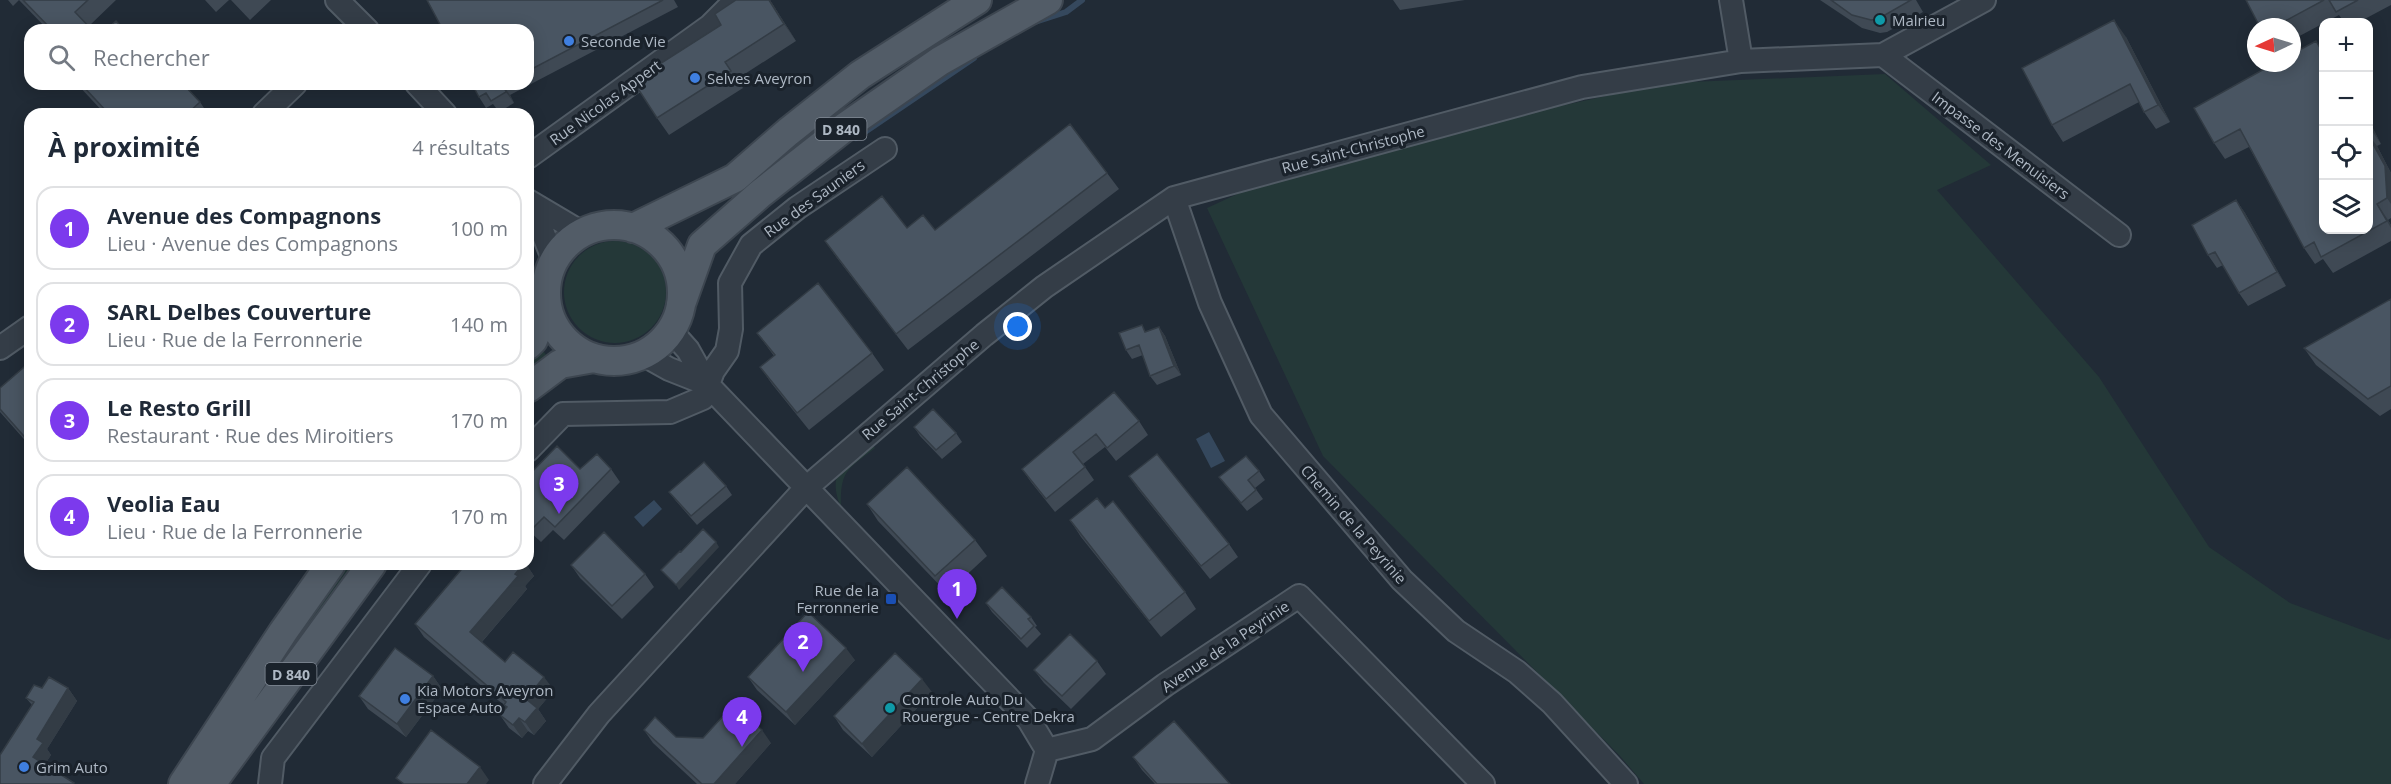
<!DOCTYPE html>
<html lang="fr">
<head>
<meta charset="utf-8">
<style>
  :root { --surface:#fff; --page:#f2f2f3; --text:#1f2937; --muted:#747a83; --line:#e0e1e3; --accent:#7c3aed }
  body { margin:0; font-family:"Open Sans",sans-serif; background:var(--page); color:var(--text) }
  .controls { position:absolute; right:18px; top:18px; display:grid; overflow:hidden; border-radius:12px; box-shadow:0 3px 15px #0003 }
  .controls button { width:54px; height:54px; display:grid; place-items:center; padding:0; border:0; border-bottom:2px solid var(--line); background:var(--surface); color:var(--text); font:30px sans-serif }
  .compass { position:absolute; left:2247px; top:18px; width:54px; height:54px; border-radius:50%; background:var(--surface); box-shadow:0 3px 15px #0003; rotate:266deg }
  .you { position:absolute; left:1018px; top:327px; width:21px; height:21px; margin:-15px; border:4px solid #fff; border-radius:50%; background:#1a73e8; box-shadow:0 0 0 9px #1a73e833 }
  .badge { display:grid; place-items:center; width:39px; height:39px; border-radius:50%; background:var(--accent); color:#fff; font-size:20px; font-weight:700 }
  .pin { position:absolute; translate:-50% -50px; filter:drop-shadow(0 2px 3px #0008) }
  .pin::after { content:''; position:absolute; top:32px; width:21px; height:18px; background:inherit; clip-path:polygon(0 0,100% 0,50% 100%) }
  .list { margin:0; padding:0; list-style:none }
  h2 { display:flex; justify-content:space-between; align-items:center; height:78px; margin:0; padding:0 24px; font-size:26px }
  h2 small { font-size:20px; font-weight:400; color:var(--muted) }
  .list li { display:grid; grid-template-columns:39px 1fr auto; gap:18px; align-items:center; box-sizing:border-box; height:84px; margin:0 12px 12px; padding:0 12px; border:2px solid var(--line); border-radius:18px }
  .list b { display:block; font-size:22px; white-space:nowrap }
  .list p { margin:0; font-size:20px; white-space:nowrap; color:var(--muted) }
  .list em { font-size:20px; font-style:normal; color:var(--muted) }
  .icon { flex:none; width:33px; height:33px; fill:none; stroke:currentColor; stroke-width:2; stroke-linecap:round; stroke-linejoin:round }
  .map { position:relative; flex:none; width:2391px; height:784px; overflow:hidden }
  .search { position:absolute; background:var(--surface); box-shadow:0 3px 15px #0003; left:24px; top:24px; width:510px; height:66px; display:flex; align-items:center; gap:15px; box-sizing:border-box; padding:0 21px; border-radius:18px; color:var(--muted); font-size:22px }
  .panel { position:absolute; background:var(--surface); box-shadow:0 3px 15px #0003; left:24px; top:108px; width:510px; height:462px; border-radius:18px }
  .map>svg:first-child { display:block }
</style>
</head>
<body>
<div class="map">
<svg width="2391" height="784" viewBox="0 0 2391 784">
  <rect width="100%" height="100%" fill="#212b36"/>
  <path fill="#243838" d="M1885 74 1991 165 1937 190 2099 377 2209 547 2290 603 2389 640 2391 638V784H1644L1620 756 1323 456 1207 208 1257 185 1510 117 1665 83Z
    M564 292a51 51 0 1 1 102 0a51 51 0 1 1-102 0Z
    M539 346 552 362 528 378V362Z
    M871 444 875 448C847 470 840 470 841 508 826 471 845 465 871 444Z
    M342 564H365L291 653 286 645Z"/>
  <path fill="#35485d" d="M1209 432 1225 461 1211 468 1196 439Z
    M654 500 662 509 643 527 634 517Z"/>
  <g fill="none" stroke-linecap="round" stroke-linejoin="round">
    <path stroke="#35485d" stroke-width="6" d="M1035 22 1066 12 1082 0
      M856 138 974 58"/>
    <defs>
      <path id="minor" d="M337 0 367 30
        M1731 0 1741 61
        M1883 55 2119 235
        M417 84 445 114
        M264 114 295 84
        M528 157 710 26 736 0
        M1174 198 1210 303 1261 415 1402 580 1456 631 1517 672 1552 703 1626 784
        M528 201 582 233
        M532 205 554 261
        M671 331 688 350 707 384 1029 720 1047 750
        M0 348 30 327
        M644 355 669 369 707 384
        M528 450 563 414 670 412 703 398 713 371 727 351 731 329 730 283 751 245 797 208 885 149
        M1047 750 1092 739 1165 685 1299 596 1483 784
        M270 784 273 758 420 564
        M545 784 599 714 806 488 984 335 1044 287 1174 198 1582 87 1741 61 1883 55 1984 0
        M1037 784 1047 750"/>
      <path id="major" d="M546 293a68 68 0 1 1 136 0a68 68 0 1 1-136 0Z
        M633 228 735 178 788 132 860 75 977 0
        M681 304 702 245 760 194 845 127 940 61 1048 0
        M528 345 533 340 547 305
        M528 388 560 364 594 358
        M183 784 283 632 331 564
        M211 784 372 564"/>
    </defs>
    <use href="#minor" stroke="#515b65" stroke-width="26"/>
    <use href="#major" stroke="#3d4650" stroke-width="32"/>
    <use href="#minor" stroke="#343d47" stroke-width="22"/>
    <use href="#major" stroke="#525c67" stroke-width="28"/>
  </g>
  <path fill="#3f4954" d="M8 0H19L13 6Z
    M19 0H116L89 26 92 30H48Z
    M205 0H229L216 12Z
    M231 0H271L250 20Z
    M427 0H674L678 7 510 95 514 103 499 112 493 104 486 108 479 97 472 84H528V30Z
    M770 0 796 41 737 79 743 88 669 135 657 118 721 25Z
    M1393 0H1465L1400 10Z
    M1820 0H1916L1923 12 1887 32 1880 33 1862 28Z
    M2246 0H2391V5L2359 22H2344L2339 15 2292 40V27H2260Z
    M2126 37 2170 122 2156 129 2144 112 2139 102 2063 142 2052 125Z
    M2275 63 2368 230V120L2381 144 2377 146 2391 173V218L2388 220 2391 225V241L2333 273 2323 259 2315 264 2304 248 2249 147 2225 159 2214 143Z
    M77 84H171L176 89 200 102 208 114H105Z
    M1107 173 1119 189 908 350 837 258 825 241 907 228 935 230Z
    M2236 200 2245 213 2286 286 2248 306 2239 293 2223 265 2217 268 2208 255Z
    M2391 299V409L2380 416 2316 365 2304 348Z
    M1159 327 1165 336 1181 375 1157 385 1150 376 1143 355 1132 359 1126 350 1147 332Z
    M757 333 872 353 884 370 809 430 772 384 760 367 774 356Z
    M30 362V446L0 412V388Z
    M1114 392 1139 421 1148 435 1116 461 1105 447 1083 464 1094 480 1055 512 1031 482 1022 469Z
    M914 427 956 433 962 442 942 459 920 436Z
    M580 469H611L620 482 564 540 553 530 541 542 528 530V476Z
    M1259 471 1265 480 1255 488 1263 499 1247 511 1226 486 1219 477Z
    M1129 476 1229 544 1238 557 1210 579 1138 489Z
    M726 486 732 495 697 525 676 501 669 492Z
    M867 504 975 540 987 556 947 593 878 521Z
    M1105 508 1185 592 1196 609 1161 637 1081 537 1070 520Z
    M466 564H526L534 576 525 586 527 589 482 642 505 662 554 690 538 709 546 721 534 735 528 731 522 738 509 728 500 715 506 707 505 706 424 637 415 624Z
    M571 565 645 574 654 587 622 619 580 578Z
    M986 603 1031 617 1037 626 1035 627 1041 634 1027 648 992 612Z
    M855 660 795 725 757 690 748 677Z
    M1097 661 1106 674 1071 709 1044 683 1034 670Z
    M433 676 442 689 406 737 368 709 359 696Z
    M42 688H68L77 701 47 749 51 755 45 764 0 784 32 705 26 698Z
    M932 692 872 757 843 730 834 716Z
    M644 730 676 737 771 743 735 784H697L653 743Z
    M1133 757 1230 784H1155L1142 770Z"/>
  <path fill="#333c45" d="M769 0H770L796 41 784 24Z
    M2114 20 2126 37 2170 122 2158 105Z
    M502 84 510 95 514 103 506 92Z
    M2368 120 2370 122 2381 144 2370 128 2368 126Z
    M2368 134 2377 146 2391 173V204L2387 198Z
    M2236 200 2245 213 2286 286 2277 272Z
    M2377 204 2388 220 2391 225V228Z
    M1159 327 1165 336 1181 375 1174 366Z
    M716 542 719 547 679 590 676 585Z
    M524 564H526L534 576 525 586 527 589 479 645 470 632Z
    M846 648 855 660 795 725 786 712Z
    M433 676 442 689 406 737 397 724Z
    M544 677 554 690 538 709 546 721 534 735 525 722 526 699Z
    M922 679 932 692 872 757 862 744Z
    M68 688 77 701 47 749 51 755 42 769 33 757 37 739Z
    M519 718 528 731 522 738 513 725Z
    M762 730 771 743 735 784H714Z
    M480 767 489 780 486 784H467Z"/>
  <path fill="#495562" stroke="#333c45" stroke-width="1.5" d="M23 0H88L75 12 92 30H52Z
    M427 0H663L528 71V30H443Z
    M736 0H769L784 24 725 62 731 71 657 118 633 81 721 25 715 14Z
    M1831 0H1911L1878 19 1871 20 1852 15Z
    M2246 0H2324L2274 27H2260Z
    M2329 0H2358L2336 12Z
    M2114 20 2158 105 2144 112 2130 84 2052 125 2022 68Z
    M116 21 124 30H106Z
    M2316 41 2324 55V230H2368V135L2385 166 2387 198 2377 204 2387 221 2321 257 2314 242 2304 248 2240 129 2214 143 2194 108 2275 63H2292V54Z
    M81 84H171L176 89 180 84H183L200 102 187 114H109Z
    M472 84H503L506 92 491 101 486 93 479 97Z
    M1070 124 1107 173 896 334 825 241 882 196 907 228 923 215 935 230Z
    M2236 200 2277 272 2239 293 2215 252 2208 255 2192 225Z
    M818 283 872 353 797 413 760 367 775 355 757 333Z
    M2391 299V386L2368 399 2304 348Z
    M1142 325 1145 332 1159 327 1174 366 1150 376 1139 345 1126 350 1119 333Z
    M30 362V443L0 409V388Z
    M1114 392 1139 421 1107 448 1096 434 1073 452 1085 467 1046 499 1022 469Z
    M933 409 956 433 936 450 914 427Z
    M557 446 580 469 597 454 611 469 555 527 544 517 532 529 528 526V476Z
    M1157 454 1229 544 1201 566 1129 476Z
    M1246 456 1259 471 1248 480 1256 490 1241 503 1219 477Z
    M704 462 726 486 691 516 669 492Z
    M907 467 975 540 935 576 867 504Z
    M1097 498 1105 508 1113 501 1185 592 1149 621 1070 520Z
    M703 529 716 542 676 585 661 570 680 551 681 552Z
    M604 532 645 574 612 606 571 565Z
    M466 564H524L515 574 518 576 470 632 505 662 513 652 544 677 526 699 537 708 525 722 519 718 513 725 500 715 507 707 504 705 506 702 415 624Z
    M1002 587 1031 617 1028 619 1034 626 1021 639 986 603Z
    M808 612 846 648 786 712 748 677Z
    M1070 634 1097 661 1062 696 1034 670Z
    M395 648 433 676 397 724 359 696Z
    M895 653 922 679 862 744 834 716Z
    M49 677 68 688 37 739 43 743 33 757 74 783 73 784H0V755L34 702 26 698 34 685 42 688Z
    M734 704 762 730 714 784H702L644 730 655 717 676 737 703 738Z
    M1174 721 1230 784H1157L1133 757Z
    M431 730 480 767 467 784H404L396 778Z"/>
  <g fill="#0f9aa8" stroke="#1a222b" stroke-width="2">
    <circle cx="1880" cy="20" r="6"/>
    <circle cx="890" cy="708" r="6"/>
  </g>
  <g fill="#3f7fe0" stroke="#1a222b" stroke-width="2">
    <circle cx="569" cy="41" r="6"/>
    <circle cx="695" cy="78" r="6"/>
    <circle cx="405" cy="699" r="6"/>
    <circle cx="24" cy="767" r="6"/>
  </g>
  <rect fill="#1a4fb4" stroke="#1a222b" stroke-width="2" x="885" y="593" width="12" height="12" rx="3"/>
  <g text-anchor="middle" dominant-baseline="central" stroke-width="6" stroke-linejoin="round" paint-order="stroke">
    <g fill="#1a222b" stroke="#828b96" stroke-width="1.5">
      <rect x="815.5" y="118" width="51" height="22" rx="4.5"/>
      <rect x="265.5" y="663" width="51" height="22" rx="4.5"/>
    </g>
    <g font-size="14" font-weight="bold" fill="#aeb8c4">
      <text x="841" y="129">D 840</text>
      <text x="291" y="674">D 840</text>
    </g>
    <g font-size="15" fill="#aeb8c4" stroke="#1a222b" text-anchor="start">
      <text x="1892" y="20">Malrieu</text>
      <text x="581" y="41">Seconde Vie</text>
      <text x="707" y="78">Selves Aveyron</text>
      <text x="879" y="590" text-anchor="end">Rue de la<tspan x="879" dy="17">Ferronnerie</tspan></text>
      <text x="417" y="690">Kia Motors Aveyron<tspan x="417" dy="17">Espace Auto</tspan></text>
      <text x="902" y="699">Controle Auto Du<tspan x="902" dy="17">Rouergue - Centre Dekra</tspan></text>
      <text x="36" y="767">Grim Auto</text>
    </g>
    <g font-size="15" fill="#aeb8c4" stroke="#1a222b">
      <text transform="translate(605 102) rotate(-36)">Rue Nicolas Appert</text>
      <text transform="translate(2001 145) rotate(37)">Impasse des Menuisiers</text>
      <text transform="translate(1353 149) rotate(-15)">Rue Saint-Christophe</text>
      <text transform="translate(814 198) rotate(-36)">Rue des Sauniers</text>
      <text transform="translate(920 389) rotate(-40)">Rue Saint-Christophe</text>
      <text transform="translate(1354 524) rotate(49)">Chemin de la Peyrinie</text>
      <text transform="translate(1225 646) rotate(-34)">Avenue de la Peyrinie</text>
    </g>
  </g>
</svg>
<div class="controls">
<button>+</button>
<button>−</button>
<button><svg class="icon" aria-label="locate" viewBox="0 0 24 24"><circle cx="12" cy="12" r="6"/><path d="M12 2v4M12 18v4M2 12h4M18 12h4"/></svg></button>
<button><svg class="icon" aria-label="layers" viewBox="0 0 24 24"><path d="M12 4l9 5-9 5-9-5zM3 14l9 5 9-5"/></svg></button>
</div>
<svg class="compass" viewBox="-18 -18 36 36"><path d="M0-13l5 13h-10z" fill="#e53935"/><path d="M0 13l5-13h-10z" fill="#747a83"/></svg>
<div class="you"></div>
<div class="pin badge" style="left:957px;top:619px">1</div>
<div class="pin badge" style="left:803px;top:672px">2</div>
<div class="pin badge" style="left:559px;top:514px">3</div>
<div class="pin badge" style="left:742px;top:747px">4</div>
<div class="search"><svg class="icon" aria-label="search" viewBox="0 0 24 24"><circle cx="10" cy="10" r="6"/><path d="M15 15l6 6"/></svg>Rechercher</div>
<section class="panel">
<h2>À proximité<small>4 résultats</small></h2>
<ul class="list">
<li><span class="badge">1</span><div><b>Avenue des Compagnons</b><p>Lieu · Avenue des Compagnons</p></div><em>100 m</em></li>
<li><span class="badge">2</span><div><b>SARL Delbes Couverture</b><p>Lieu · Rue de la Ferronnerie</p></div><em>140 m</em></li>
<li><span class="badge">3</span><div><b>Le Resto Grill</b><p>Restaurant · Rue des Miroitiers</p></div><em>170 m</em></li>
<li><span class="badge">4</span><div><b>Veolia Eau</b><p>Lieu · Rue de la Ferronnerie</p></div><em>170 m</em></li>
</ul>
</section>
</div>
</body>
</html>
